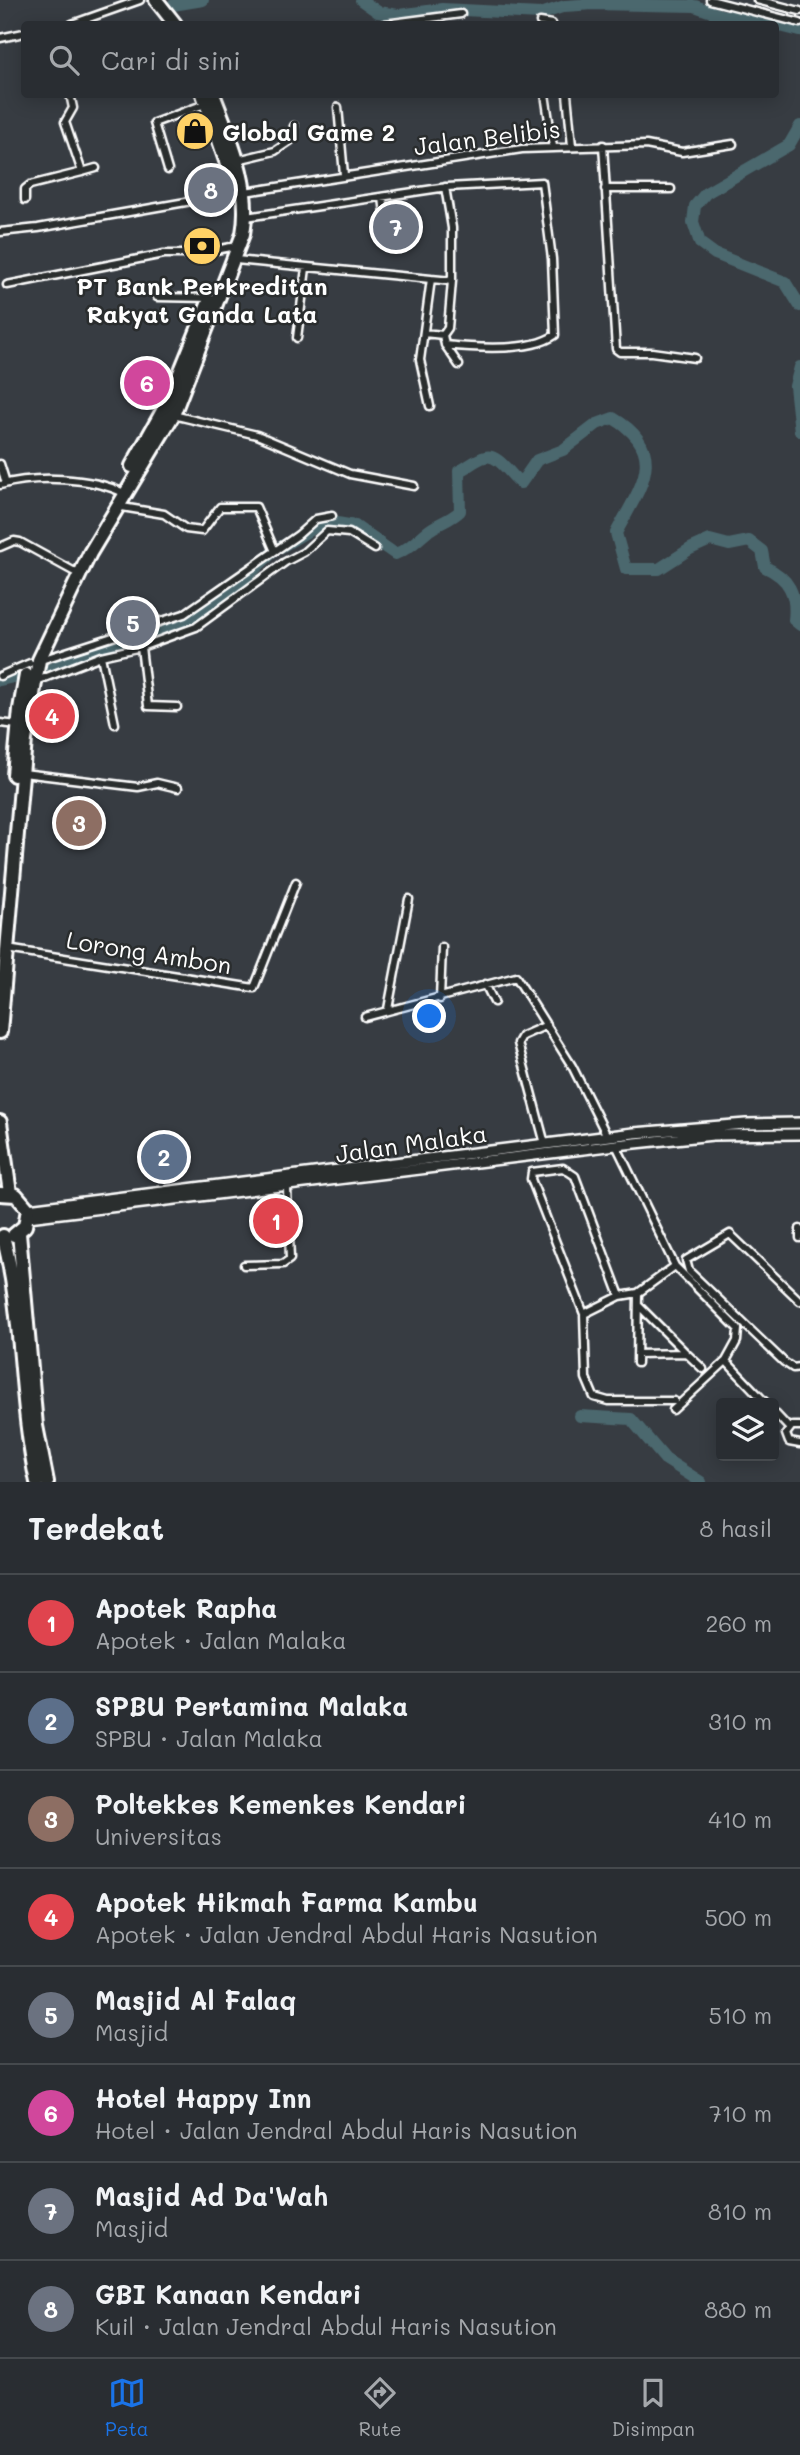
<!DOCTYPE html>
<html lang="id">
<head>
<meta charset="utf-8">
<style>
  :root { --surface:#292d32; --page:#35393e; --text:#f1f3f6; --muted:#a5a8ac; --line:#45494d; --accent:#1a73e8 }
  body { margin:0; font-family:Mali,sans-serif; background:var(--page); color:var(--text) }
  .controls { position:absolute; right:21px; bottom:21px; display:grid; overflow:hidden; border-radius:7px; box-shadow:0 4px 18px #0003 }
  .controls button { width:63px; height:63px; display:grid; place-items:center; padding:0; border:0; border-bottom:2px solid var(--line); background:var(--surface); color:var(--text); font:35px sans-serif }
  .you { position:absolute; left:430px; top:1017px; width:24px; height:24px; margin:-18px; border:5px solid #fff; border-radius:50%; background:#1a73e8; box-shadow:0 0 0 10px #1a73e833 }
  .badge { display:grid; place-items:center; width:46px; height:46px; border-radius:50%; background:var(--accent); color:#fff; font-size:23px; font-weight:700 }
  .pin { position:absolute; translate:-50% -50%; border:4px solid #fff; box-shadow:0 2px 7px #0006 }
  .list { margin:0; padding:0; list-style:none }
  h2 { display:flex; justify-content:space-between; align-items:center; height:91px; margin:0; padding:0 28px; font-size:30px }
  h2 small { font-size:23px; font-weight:400; color:var(--muted) }
  .list li { display:grid; grid-template-columns:46px 1fr auto; gap:21px; align-items:center; box-sizing:border-box; height:98px; padding:0 28px; border-top:2px solid var(--line) }
  .list b { display:block; font-size:26px; white-space:nowrap }
  .list p { margin:0; font-size:23px; white-space:nowrap; color:var(--muted) }
  .list em { font-size:23px; font-style:normal; color:var(--muted) }
  .icon { flex:none; width:38px; height:38px; fill:none; stroke:currentColor; stroke-width:2; stroke-linecap:round; stroke-linejoin:round }
  .map { position:relative; flex:none; width:800px; height:1482px; overflow:hidden }
  .search { position:absolute; background:var(--surface); box-shadow:0 4px 18px #0003; left:21px; right:21px; top:21px; height:77px; display:flex; align-items:center; gap:18px; box-sizing:border-box; padding:0 24px; border-radius:7px; color:var(--muted); font-size:26px }
  .sheet { height:875px; background:var(--surface) }
  nav { display:flex; justify-content:space-around; align-items:center; box-sizing:border-box; height:98px; border-top:2px solid var(--line); background:var(--surface); font-size:19px; color:var(--muted) }
  nav a { display:grid; justify-items:center; gap:4px }
  nav .on { color:var(--accent) }
  .map>svg:first-child { display:block }
</style>
</head>
<body>
<div class="map">
<svg width="800" height="1482" viewBox="0 0 800 1482">
  <rect width="100%" height="100%" fill="#373c42"/>
  <filter id="ink" filterUnits="userSpaceOnUse"><feTurbulence type="fractalNoise" baseFrequency=".0143" numOctaves="2"/><feDisplacementMap in="SourceGraphic" scale="14" xChannelSelector="R" yChannelSelector="G"/><feConvolveMatrix kernelMatrix="1 2 1 2 8 2 1 2 1" color-interpolation-filters="sRGB"/></filter>
  <g filter="url(#ink)">
    <g fill="none" stroke-linecap="round" stroke-linejoin="round">
      <path stroke="#4b676e" stroke-width="12" d="M361 0 378 12 399 15 442 9 541 14 565 6 593 4 695 6 720 15 772 24
        M173 5 203 0
        M776 25 800 31
        M800 126 789 145 706 193 695 206 693 222 700 243 715 254 785 282 800 306
        M800 367 795 386 800 431
        M0 680 55 668 100 646 189 621 219 602 274 551 325 521 355 526 395 554C409 549 416 541 427 532 437 523 450 521 460 511L459 471C467 468 476 459 485 457 499 453 511 477 521 483L537 460 563 450 597 424 613 418C671 452 639 489 616 533L626 569H659L690 549 710 540 729 545 749 541 762 551 765 567C789 578 797 594 794 620L800 625
        M580 1416 631 1419 665 1459 701 1482"/>
      <defs>
        <path id="street" d="M710 0 800 23
          M757 0 800 11
          M540 22 552 24
          M72 24 140 0
          M385 24 461 14
          M0 38 24 33
          M545 94 553 147
          M567 94 572 146
          M338 107 344 175
          M603 145 616 349 620 352H652L695 358
          M237 160 275 151 290 141 294 126
          M168 170 154 123 205 104
          M82 172 96 168
          M605 189H671
          M245 192 522 149 646 145 682 152 733 144
          M383 197 388 241
          M25 200V189L30 185 82 172 65 122 73 108 70 94
          M246 217 447 187 542 182 552 259 555 335C531 352 474 348 445 345
          M0 232 38 228 237 193
          M236 260 431 279 420 360 430 406
          M431 279 452 281V228L445 187
          M7 285 164 254H195L231 247
          M157 297 211 298
          M424 333 443 335 445 345 459 365
          M443 335 448 328 452 281
          M297 338 306 268
          M173 415 257 435 350 474 414 486
          M0 464 6 483
          M0 485C36 475 90 477 124 493
          M116 506 164 514 186 529 202 531 220 507H256L274 549
          M0 547 14 541 20 542 73 571
          M141 647 148 706 177 707
          M101 656 141 647 196 627 285 562 304 552 327 531 349 533 375 549
          M41 660 184 614 298 535 316 519 332 516
          M0 676 30 663
          M34 682 101 656 115 724
          M0 723 18 725
          M23 773 138 787 157 783 178 788
          M7 949 254 988 296 882
          M485 984 494 1002
          M440 999 442 947
          M388 1009 409 899
          M365 1017 516 977 572 1066 607 1136
          M545 1144 518 1043 522 1036 547 1025
          M616 1145 675 1266 738 1329 737 1341 726 1361 766 1403
          M800 1229V1238
          M244 1265 283 1264 290 1259 287 1188
          M800 1301 730 1234 686 1260 689 1271 784 1362 793 1368 800 1367
          M638 1305 686 1353
          M584 1314 531 1179 532 1172 563 1168 575 1176 620 1296
          M637 1354 686 1353 703 1369
          M637 1363 638 1293
          M674 1401H608L594 1397 586 1378 584 1314 620 1296 638 1293 675 1266
          M673 1410 726 1361
          M774 1412 789 1428
          M800 1426H792L786 1434 789 1442 800 1444"/>
        <path id="secondary" d="M28 1209 634 1133 746 1124 800 1123
          M28 1217 616 1145 713 1135 800 1134"/>
        <path id="highway" d="M156 0 175 24
          M203 94 234 184
          M132 466 169 400 209 302
          M14 775 20 709 26 675
          M0 1032 25 740 39 660 90 553 173 415 243 234C252 186 230 139 213 94
          M0 1122 10 1193
          M0 1194 16 1195 28 1209 25 1226 14 1235
          M19 1233 36 1426 47 1482
          M3 1236C24 1316 19 1401 37 1482"/>
      </defs>
      <use href="#street" stroke="#fff" stroke-width="11"/>
      <use href="#secondary" stroke="#fff" stroke-width="14"/>
      <use href="#highway" stroke="#fff" stroke-width="18"/>
      <use href="#street" stroke="#2a2d2e" stroke-width="6"/>
      <use href="#secondary" stroke="#2a2d2e" stroke-width="9"/>
      <use href="#highway" stroke="#2a2d2e" stroke-width="12"/>
    </g>
  </g>
  <defs>
    <symbol id="shop-disc" viewBox="-11 -11 22 22"><circle r="9.5" fill="#ffd166" stroke="#2a2d2e"/><path d="M-5-2.5h2.3a2.7 3.5 0 0 1 5.4 0H5L5.5 6h-11ZM-1.5-2.5h3a1.5 2.3 0 0 0-3 0Z" fill="#111"/></symbol>
    <symbol id="bank-disc" viewBox="-11 -11 22 22"><circle r="9.5" fill="#ffd166" stroke="#2a2d2e"/><path d="M-6-4H6V4H-6ZM0-2.3a2.3 2.3 0 1 0 0 4.6a2.3 2.3 0 1 0 0-4.6Z" fill="#111"/></symbol>
  </defs>
  <g fill-rule="evenodd">
    <use href="#shop-disc" x="173" y="109" width="44" height="44"/>
    <use href="#bank-disc" x="180" y="224" width="44" height="44"/>
  </g>
  <g text-anchor="middle" dominant-baseline="central" stroke-width="5" stroke-linejoin="round" paint-order="stroke">
    <g font-size="24" font-weight="bold" fill="#fff" stroke="#2a2d2e" text-anchor="start">
      <text x="222" y="131">Global Game 2</text>
      <text x="202" y="285" text-anchor="middle">PT Bank Perkreditan<tspan x="202" dy="28">Rakyat Ganda Lata</tspan></text>
    </g>
    <g font-size="24" fill="#fff" stroke="#2a2d2e">
      <text transform="translate(487 137) rotate(-7)">Jalan Belibis</text>
      <text transform="translate(149 952) rotate(9)">Lorong Ambon</text>
      <text transform="translate(411 1143) rotate(-8)">Jalan Malaka</text>
    </g>
  </g>
</svg>
<div class="controls">
<button><svg class="icon" aria-label="layers" viewBox="0 0 24 24"><path d="M12 4l9 5-9 5-9-5zM3 14l9 5 9-5"/></svg></button>
</div>
<div class="you"></div>
<div class="pin badge" style="left:276px;top:1221px;background:#e0444e">1</div>
<div class="pin badge" style="left:164px;top:1157px;background:#5c6f8a">2</div>
<div class="pin badge" style="left:79px;top:823px;background:#8d6e63">3</div>
<div class="pin badge" style="left:52px;top:716px;background:#e0444e">4</div>
<div class="pin badge" style="left:133px;top:623px;background:#6b7280">5</div>
<div class="pin badge" style="left:147px;top:383px;background:#d1479c">6</div>
<div class="pin badge" style="left:396px;top:227px;background:#6b7280">7</div>
<div class="pin badge" style="left:211px;top:190px;background:#6b7280">8</div>
<div class="search"><svg class="icon" aria-label="search" viewBox="0 0 24 24"><circle cx="10" cy="10" r="6"/><path d="M15 15l6 6"/></svg>Cari di sini</div>
</div>
<section class="sheet">
<h2>Terdekat<small>8 hasil</small></h2>
<ul class="list">
<li><span class="badge" style="background:#e0444e">1</span><div><b>Apotek Rapha</b><p>Apotek · Jalan Malaka</p></div><em>260 m</em></li>
<li><span class="badge" style="background:#5c6f8a">2</span><div><b>SPBU Pertamina Malaka</b><p>SPBU · Jalan Malaka</p></div><em>310 m</em></li>
<li><span class="badge" style="background:#8d6e63">3</span><div><b>Poltekkes Kemenkes Kendari</b><p>Universitas</p></div><em>410 m</em></li>
<li><span class="badge" style="background:#e0444e">4</span><div><b>Apotek Hikmah Farma Kambu</b><p>Apotek · Jalan Jendral Abdul Haris Nasution</p></div><em>500 m</em></li>
<li><span class="badge" style="background:#6b7280">5</span><div><b>Masjid Al Falaq</b><p>Masjid</p></div><em>510 m</em></li>
<li><span class="badge" style="background:#d1479c">6</span><div><b>Hotel Happy Inn</b><p>Hotel · Jalan Jendral Abdul Haris Nasution</p></div><em>710 m</em></li>
<li><span class="badge" style="background:#6b7280">7</span><div><b>Masjid Ad Da'Wah</b><p>Masjid</p></div><em>810 m</em></li>
<li><span class="badge" style="background:#6b7280">8</span><div><b>GBI Kanaan Kendari</b><p>Kuil · Jalan Jendral Abdul Haris Nasution</p></div><em>880 m</em></li>
</ul>
</section>
<nav>
<a class="on"><svg class="icon" aria-label="map" viewBox="0 0 24 24"><path d="M3 6l6-2 6 2 6-2v14l-6 2-6-2-6 2zM9 4v14M15 6v14"/></svg>Peta</a>
<a><svg class="icon" aria-label="directions" viewBox="0 0 24 24"><path d="M12 3l9 9-9 9-9-9zM9 14v-3h6M13 9l2 2-2 2"/></svg>Rute</a>
<a><svg class="icon" aria-label="saved" viewBox="0 0 24 24"><path d="M7 4h10v16l-5-4-5 4z"/></svg>Disimpan</a>
</nav>
</body>
</html>
